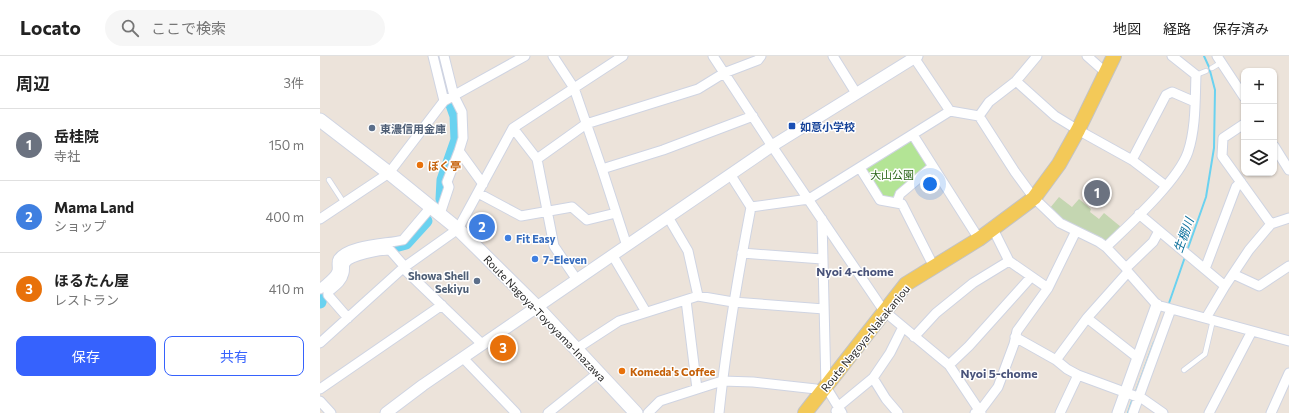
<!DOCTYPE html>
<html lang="ja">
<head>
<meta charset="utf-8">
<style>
  :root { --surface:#fff; --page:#f6f6f6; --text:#222; --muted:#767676; --line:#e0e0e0; --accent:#3662fd }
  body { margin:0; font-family:Commissioner,"Noto Sans JP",sans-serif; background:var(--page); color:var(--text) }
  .controls { position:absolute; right:12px; top:12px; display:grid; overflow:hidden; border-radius:8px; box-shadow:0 1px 3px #0004 }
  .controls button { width:36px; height:36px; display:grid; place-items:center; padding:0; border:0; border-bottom:1px solid var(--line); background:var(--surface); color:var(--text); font:20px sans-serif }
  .you { position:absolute; left:610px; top:128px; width:14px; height:14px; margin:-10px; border:3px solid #fff; border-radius:50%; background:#1a73e8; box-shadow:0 0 0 6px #1a73e833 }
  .badge { display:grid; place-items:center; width:26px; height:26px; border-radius:50%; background:var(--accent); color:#fff; font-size:13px; font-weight:700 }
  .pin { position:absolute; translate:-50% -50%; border:2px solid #fff; box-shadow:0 1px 4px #0006 }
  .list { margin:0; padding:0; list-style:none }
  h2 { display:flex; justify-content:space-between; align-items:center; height:52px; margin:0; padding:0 16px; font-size:17px }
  h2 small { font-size:13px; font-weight:400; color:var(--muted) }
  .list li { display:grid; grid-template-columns:26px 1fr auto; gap:12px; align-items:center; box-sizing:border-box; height:72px; padding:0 16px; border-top:1px solid var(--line) }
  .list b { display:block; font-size:15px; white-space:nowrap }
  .list p { margin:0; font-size:13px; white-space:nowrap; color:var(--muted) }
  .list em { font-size:13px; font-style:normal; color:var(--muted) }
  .actions { display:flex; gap:8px; padding:12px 16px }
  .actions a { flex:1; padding:9px 0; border:1px solid var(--accent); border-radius:8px; text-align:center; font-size:14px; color:var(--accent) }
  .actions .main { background:var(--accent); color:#fff }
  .icon { flex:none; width:22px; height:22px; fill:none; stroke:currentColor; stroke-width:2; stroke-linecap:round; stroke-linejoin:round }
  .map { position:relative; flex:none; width:969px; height:357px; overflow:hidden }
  header { display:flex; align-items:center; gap:24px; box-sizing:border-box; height:56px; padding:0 20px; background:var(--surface); border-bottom:1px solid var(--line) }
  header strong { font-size:19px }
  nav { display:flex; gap:22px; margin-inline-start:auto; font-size:14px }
  .search { width:280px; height:36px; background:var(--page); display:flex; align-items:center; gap:10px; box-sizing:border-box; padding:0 14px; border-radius:22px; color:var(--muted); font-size:15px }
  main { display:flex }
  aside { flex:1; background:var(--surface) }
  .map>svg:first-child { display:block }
</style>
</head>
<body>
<header>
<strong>Locato</strong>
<div class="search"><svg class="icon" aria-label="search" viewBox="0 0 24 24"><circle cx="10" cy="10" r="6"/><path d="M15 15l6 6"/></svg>ここで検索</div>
<nav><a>地図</a><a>経路</a><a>保存済み</a></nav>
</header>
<main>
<aside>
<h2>周辺<small>3件</small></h2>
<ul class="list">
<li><span class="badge" style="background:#6b7280">1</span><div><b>岳桂院</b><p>寺社</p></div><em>150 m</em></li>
<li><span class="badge" style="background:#3f7fe0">2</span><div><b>Mama Land</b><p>ショップ</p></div><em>400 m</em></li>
<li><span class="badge" style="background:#e8710a">3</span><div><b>ほるたん屋</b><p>レストラン</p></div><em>410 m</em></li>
</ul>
<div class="actions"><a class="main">保存</a><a>共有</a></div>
</aside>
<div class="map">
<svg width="969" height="357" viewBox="0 0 969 357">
  <rect width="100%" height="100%" fill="#ece3da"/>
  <path fill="#b3e495" d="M590 84 593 85 608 108 574 141 561 140 546 112Z"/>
  <path fill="#c4d6b1" d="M739 141 752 151 759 143 771 153 770 156 779 163 784 157 801 171 787 185H783L743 163 730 152Z"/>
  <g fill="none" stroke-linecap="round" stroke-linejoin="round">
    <path stroke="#6ad2f0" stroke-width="2" d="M867 195 886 141 894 92 895 34 889 11 884 0
      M848 250 865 201
      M815 338 834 286
      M808 357 813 342"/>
    <path stroke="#6ad2f0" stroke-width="13" d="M118 0 126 32 136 60 137 84 123 124 122 143
      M56 191 75 190 86 187 106 165
      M0 246 2 237 16 224"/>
    <defs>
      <path id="service" d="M892 12 902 6
        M876 19 886 15
        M9 124 24 147
        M864 314 885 298 893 264"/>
      <path id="minor" d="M113 0 124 45
        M233 0 254 32 282 113 307 190
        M393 0 452 90 564 255 629 309 661 357
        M513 0 536 37
        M593 0 630 55 659 60 695 116 714 142 740 167 779 186 786 191 806 212 808 216 837 249 969 285
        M767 0 785 16
        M897 0 924 41
        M696 25 735 60 758 74 812 104 846 130
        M659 60 669 46 696 25 717 0
        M924 68 903 82 902 100 951 168
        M193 72 217 103 234 190 257 224
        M593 79 659 183
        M954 90 969 114
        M139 95 163 128
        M217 103 266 68 378 33 404 17 438 4 441 0
        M812 104 846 39 852 36 875 46
        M540 112 560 144 582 148 614 211
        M282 113 343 94 433 60
        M158 137 201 160 252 151 267 164 296 157
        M577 146 580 138 612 111
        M431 151 489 143 630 55
        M120 158 129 131 127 126 139 95 143 82 142 56 134 40 124 0
        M819 158 905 230
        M348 161 368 195 378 240
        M0 163 69 117 124 45 205 0
        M502 163 506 331 522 357
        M673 173 689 205
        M786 191C809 169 858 125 868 96 876 72 875 44 876 19L852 0
        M422 197 502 203
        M293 200 326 256
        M83 212 162 288
        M806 212 833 186 839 175
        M885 213 916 131 921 126
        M808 216 767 262 818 302
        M913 218 939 230 969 210
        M0 233C5 228 15 222 17 215 18 211 16 206 18 203 29 188 67 188 83 184L111 151
        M366 244 377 333
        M28 262 8 239V236C15 230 22 226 24 217 25 214 24 210 25 208 29 199 61 194 70 194L85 211
        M886 262 905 230 929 194 951 168 969 162
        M594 281 616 257 653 227 689 205 728 232
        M695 281 736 304 747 313 758 319
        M0 287 83 212 138 173 193 72 303 0
        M256 293 299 265 378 240 413 246 504 253
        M143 302 196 357
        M736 304 767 262
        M629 309 649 290 711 221
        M553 322 566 343 578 357
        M0 333 122 249
        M0 345 11 357
        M516 355 519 350 553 322 570 297 583 271
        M228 357 278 317
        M328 357 340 345 402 325 433 326 496 333 501 336
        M399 357C406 288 418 219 431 151L410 118
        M655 357 660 355 678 331 694 288 697 275 728 232 756 175
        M740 357 758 319 823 343 843 357
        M813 357 851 253
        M889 357 932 275
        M951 357 969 317"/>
      <path id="tertiary" d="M66 357 103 329 452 90 597 0
        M798 357 837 249"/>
      <path id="secondary" d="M0 64 69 117 138 173 217 251 316 357"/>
      <path id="primary" d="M485 357 586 228 659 183 714 142 739 108 758 74 794 0"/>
    </defs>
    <use href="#service" stroke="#cfd4e2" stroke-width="6"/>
    <use href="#minor" stroke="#cfd4e2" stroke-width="11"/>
    <use href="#tertiary" stroke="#cfd4e2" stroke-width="13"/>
    <use href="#secondary" stroke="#cfd4e2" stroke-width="15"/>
    <use href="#primary" stroke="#c3c3c3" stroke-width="16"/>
    <use href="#service" stroke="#fff" stroke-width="4.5"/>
    <use href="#minor" stroke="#fff" stroke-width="9"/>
    <use href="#tertiary" stroke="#fff" stroke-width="11"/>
    <use href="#secondary" stroke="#fff" stroke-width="13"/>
    <use href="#primary" stroke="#f3c958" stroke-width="14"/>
  </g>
  <rect fill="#1a4fb4" stroke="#fff" stroke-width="1.5" x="468" y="66" width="8" height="8" rx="2"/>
  <g fill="#5c6f8a" stroke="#fff" stroke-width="1.5">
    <circle cx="52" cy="72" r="4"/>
    <circle cx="157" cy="225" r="4"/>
  </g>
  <g fill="#e8710a" stroke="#fff" stroke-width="1.5">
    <circle cx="100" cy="109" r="4"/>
    <circle cx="302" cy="315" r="4"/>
  </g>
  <g fill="#3f7fe0" stroke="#fff" stroke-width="1.5">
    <circle cx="188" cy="182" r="4"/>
    <circle cx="215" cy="203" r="4"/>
  </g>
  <g text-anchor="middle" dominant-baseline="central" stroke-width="3" stroke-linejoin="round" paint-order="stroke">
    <g font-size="11" font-weight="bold" fill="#164399" stroke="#fff" text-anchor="start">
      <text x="480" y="70">如意小学校</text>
    </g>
    <g font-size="11" font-weight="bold" fill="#4e5e75" stroke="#fff" text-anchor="start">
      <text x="60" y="72">東濃信用金庫</text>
      <text x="149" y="219" text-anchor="end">Showa Shell<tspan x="149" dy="13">Sekiyu</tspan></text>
    </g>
    <g font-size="11" font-weight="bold" fill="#c56008" stroke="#fff" text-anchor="start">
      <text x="108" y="109">ぼく亭</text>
      <text x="310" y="315">Komeda's Coffee</text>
    </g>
    <g font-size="11" fill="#2b6618" stroke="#fff">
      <text x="572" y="118">大山公園</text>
    </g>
    <g font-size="11" font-weight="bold" fill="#366cbe" stroke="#fff" text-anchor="start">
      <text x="196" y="182">Fit Easy</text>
      <text x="223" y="203">7-Eleven</text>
    </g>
    <g font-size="11" fill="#292929" stroke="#fff">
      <text transform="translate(225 262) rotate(46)">Route Nagoya-Toyoyama-Inazawa</text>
      <text transform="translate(545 282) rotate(-51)">Route Nagoya-Nakakanjou</text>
    </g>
    <g font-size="12" font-style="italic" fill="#0b6f9b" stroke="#fff">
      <text transform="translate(863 179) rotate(-70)">生棚川</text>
    </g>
    <g font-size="12" font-weight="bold" fill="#49537a" stroke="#fff">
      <text x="535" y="215">Nyoi 4-chome</text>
      <text x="679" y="317">Nyoi 5-chome</text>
    </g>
  </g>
</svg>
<div class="controls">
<button>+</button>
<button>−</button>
<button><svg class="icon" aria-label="layers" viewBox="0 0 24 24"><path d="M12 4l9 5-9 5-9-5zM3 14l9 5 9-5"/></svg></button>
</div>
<div class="you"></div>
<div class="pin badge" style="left:777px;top:137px;background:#6b7280">1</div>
<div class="pin badge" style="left:162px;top:171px;background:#3f7fe0">2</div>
<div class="pin badge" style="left:183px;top:292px;background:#e8710a">3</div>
</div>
</main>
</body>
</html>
